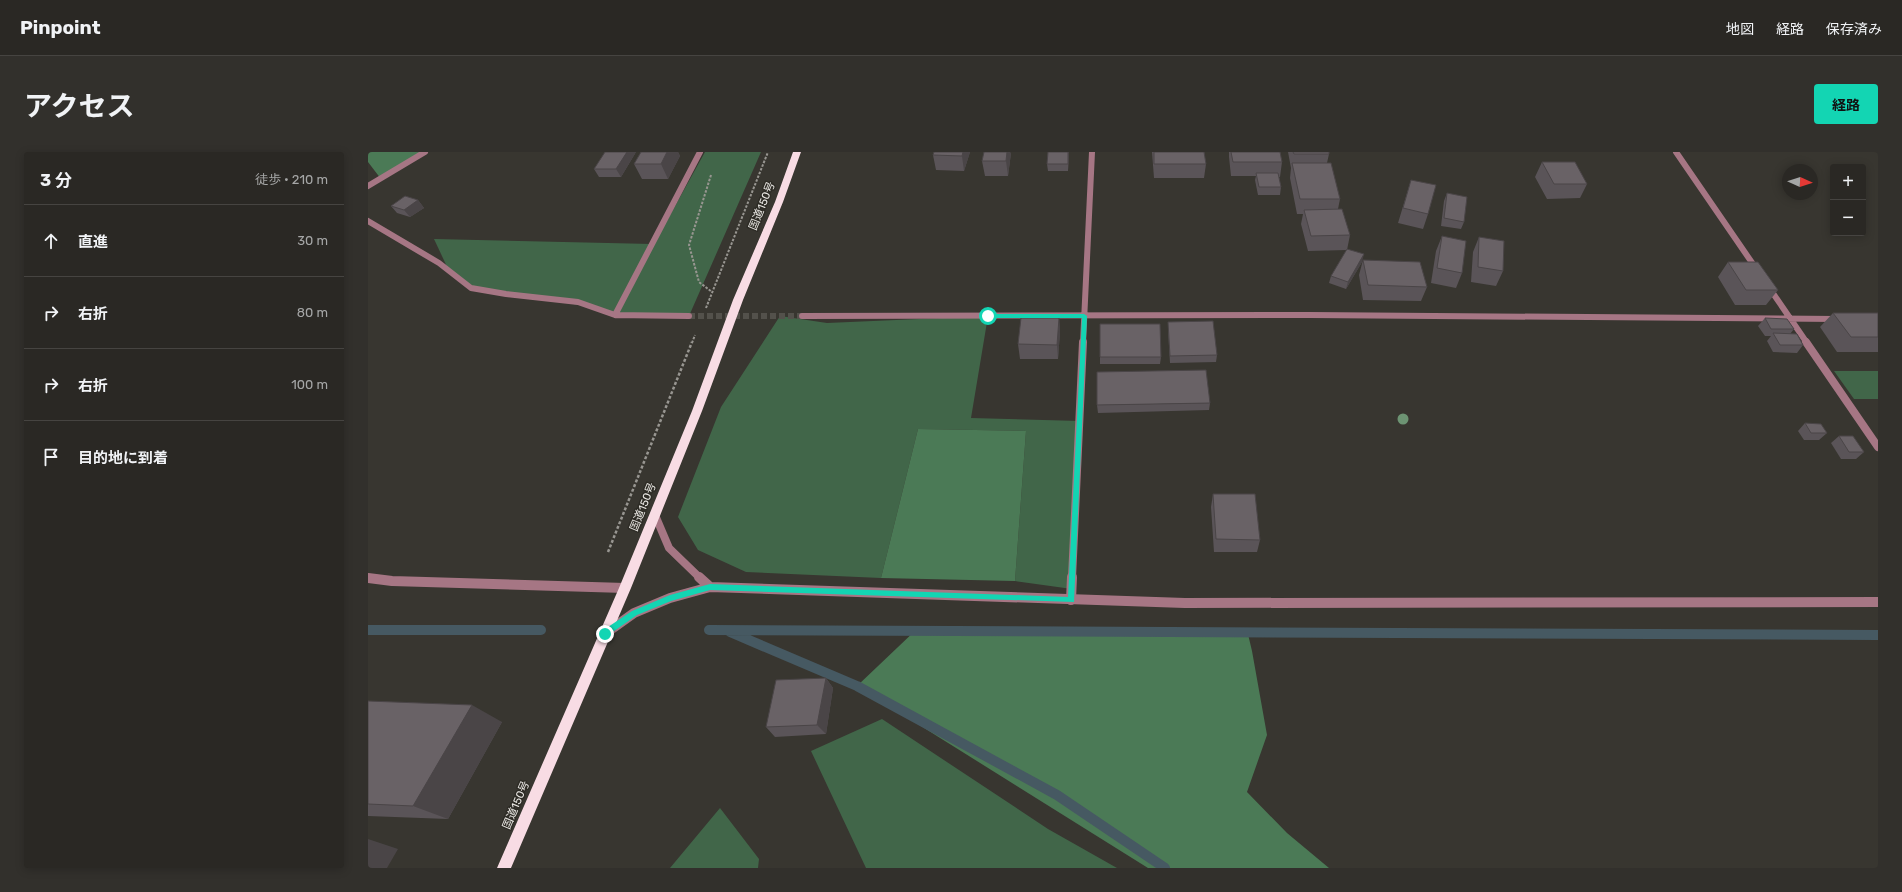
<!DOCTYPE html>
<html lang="ja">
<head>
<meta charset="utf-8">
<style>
  :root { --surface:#2a2824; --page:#32302c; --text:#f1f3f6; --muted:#a5a6a6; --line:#464441; --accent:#13d5b3 }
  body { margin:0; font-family:Rubik,"Noto Sans JP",sans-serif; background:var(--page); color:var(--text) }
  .controls { position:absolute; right:12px; top:12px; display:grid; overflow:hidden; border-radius:4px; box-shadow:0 2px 10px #0003 }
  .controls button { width:36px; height:36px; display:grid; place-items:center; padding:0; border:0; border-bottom:1px solid var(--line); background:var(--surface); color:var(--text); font:20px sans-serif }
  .compass { position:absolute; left:1414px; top:12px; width:36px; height:36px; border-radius:50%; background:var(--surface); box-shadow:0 2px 10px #0003; rotate:93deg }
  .stop { position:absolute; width:12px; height:12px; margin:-9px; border:3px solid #13d5b3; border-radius:50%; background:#fff }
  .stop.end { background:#13d5b3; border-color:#fff; box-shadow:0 1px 4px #0008 }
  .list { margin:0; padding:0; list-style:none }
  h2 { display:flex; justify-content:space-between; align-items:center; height:52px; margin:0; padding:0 16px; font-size:17px }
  h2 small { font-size:13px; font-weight:400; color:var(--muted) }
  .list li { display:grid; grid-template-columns:26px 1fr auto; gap:12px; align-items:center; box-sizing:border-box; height:72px; padding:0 16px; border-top:1px solid var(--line) }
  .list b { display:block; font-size:15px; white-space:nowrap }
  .list em { font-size:13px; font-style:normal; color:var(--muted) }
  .icon { flex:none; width:22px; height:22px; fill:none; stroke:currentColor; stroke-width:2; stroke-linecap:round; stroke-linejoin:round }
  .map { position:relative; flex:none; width:1510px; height:716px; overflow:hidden; border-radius:4px }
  header { display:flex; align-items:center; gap:24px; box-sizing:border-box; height:56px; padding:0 20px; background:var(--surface); border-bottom:1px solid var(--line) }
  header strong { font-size:19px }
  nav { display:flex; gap:22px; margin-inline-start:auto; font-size:14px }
  .intro { display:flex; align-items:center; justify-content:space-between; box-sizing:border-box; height:96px; padding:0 24px }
  h1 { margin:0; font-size:28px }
  .button { padding:10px 18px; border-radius:4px; background:var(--accent); color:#111; font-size:14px; font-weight:700 }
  main { display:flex; gap:24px; padding:0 24px }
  aside { flex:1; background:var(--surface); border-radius:4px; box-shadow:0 2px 10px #0003 }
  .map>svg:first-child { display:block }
</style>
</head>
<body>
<header>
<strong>Pinpoint</strong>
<nav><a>地図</a><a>経路</a><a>保存済み</a></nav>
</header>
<div class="intro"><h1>アクセス</h1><a class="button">経路</a></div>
<main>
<aside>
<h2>3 分<small>徒歩 · 210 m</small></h2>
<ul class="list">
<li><svg class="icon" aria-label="ahead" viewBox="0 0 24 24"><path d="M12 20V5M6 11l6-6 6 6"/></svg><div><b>直進</b></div><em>30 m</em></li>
<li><svg class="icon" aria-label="right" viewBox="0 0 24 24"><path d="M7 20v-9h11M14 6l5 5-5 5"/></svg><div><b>右折</b></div><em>80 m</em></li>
<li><svg class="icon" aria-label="right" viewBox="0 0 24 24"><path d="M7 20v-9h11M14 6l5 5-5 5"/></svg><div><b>右折</b></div><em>100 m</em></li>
<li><svg class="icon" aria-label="arrive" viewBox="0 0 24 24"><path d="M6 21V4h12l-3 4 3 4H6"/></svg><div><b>目的地に到着</b></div></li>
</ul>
</aside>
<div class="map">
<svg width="1510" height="716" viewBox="0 0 1510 716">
  <rect width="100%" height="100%" fill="#383630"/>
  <path fill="#416649" d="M337 0H393L321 164 247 163 230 156 103 136 81 119 66 87 284 92 260 139Z
    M412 164 459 171 620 164 603 266 712 269 704 437 647 429 658 279 550 277 513 426 378 420 330 398 310 365 353 255Z
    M1466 219H1510V247H1486Z
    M514 567 680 677 749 716H498L443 599Z
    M352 656 391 707 390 716H302Z"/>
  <path fill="#4b7a56" d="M0 0H57L13 27 0 10Z
    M550 277 658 279 647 429 513 426Z
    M550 476 879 478 884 499 899 583 879 640 919 681 961 716H780L489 534Z"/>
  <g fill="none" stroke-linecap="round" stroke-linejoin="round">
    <path stroke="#465962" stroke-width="10" d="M0 478H173
      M341 478 1510 483
      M362 480 489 534 689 643 797 716"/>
    <path stroke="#53514b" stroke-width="6" stroke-dasharray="6 3" stroke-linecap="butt" d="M321 164H434"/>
    <path stroke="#989691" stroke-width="2" stroke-dasharray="2.5 1.5" stroke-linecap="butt" d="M343 23 321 93 331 130 344 140
      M338 156 400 0
      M324 191 327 183"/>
    <path stroke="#989691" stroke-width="2.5" stroke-dasharray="3 2" stroke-linecap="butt" d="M240 400 324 190"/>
    <path stroke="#a67684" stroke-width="6" d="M1308 0 1389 118
      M0 34 57 0
      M0 69 71 111 103 136 138 142 210 150 247 163 321 164
      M1400 134 1439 191
      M247 163 332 0
      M434 164 942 163 1469 167
      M715 191 724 0"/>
    <path stroke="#a67684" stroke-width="8" d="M1438 190 1510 295
      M704 426 715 190"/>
    <path stroke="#a67684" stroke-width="10" d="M703 448 704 425"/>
    <path stroke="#a67684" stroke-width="8" d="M287 363 301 396 332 426"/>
    <path stroke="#a67684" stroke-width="10" d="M331 425 342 435
      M0 426 24 429 257 436
      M238 481 266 461 302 446 342 435 817 451 1510 450"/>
    <path fill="#f8dce4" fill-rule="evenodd" d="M425 0H433L415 50 375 148 334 259 263 436 143 716H129L251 436 324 259 365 148 407 50Z"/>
  </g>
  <circle fill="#6d9473" cx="1035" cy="267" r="5.5"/>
  <path fill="#5a5458" d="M268 0 253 25H231L226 17Z
    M273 0H310L312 4 300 27H274L266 12Z
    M602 0 596 19 568 18 565 3Z
    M680 0H701L700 19H680L679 12Z
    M784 0H836L838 12 836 26H786Z
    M861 0H912L914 10 912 25H911L913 35 912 43H890L887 28 888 24H863L861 5Z
    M920 0H961V2L959 11 972 47 970 57 982 83 979 98 940 99 933 72 935 62H929L922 26 923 16Z
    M643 1 640 24H617L614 9Z
    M1174 10 1219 32 1212 46 1179 47 1167 25Z
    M1043 28 1060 62 1055 77 1030 71Z
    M1079 41 1096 70 1093 77 1073 74 1076 49Z
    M50 48 56 56 42 65 29 61 23 54Z
    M1074 84 1094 121 1088 136 1063 131 1068 99Z
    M1111 85 1135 119 1128 134 1103 130 1105 100Z
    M995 108 1059 135 1053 149 995 148 991 123Z
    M994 110 978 137 961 131 963 124Z
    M1360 110 1410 138 1398 153H1367L1350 125Z
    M1465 161H1510V200H1469L1452 175Z
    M691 166 692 180 690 207H652L650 192Z
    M1397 166 1426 177 1422 182 1435 193 1429 201 1405 200 1399 189 1403 184H1397L1390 174Z
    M800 170 849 203 848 210 802 211 800 177Z
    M732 205H793L792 212H732Z
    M842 251 841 258 730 261 729 253Z
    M1437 271 1459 281 1451 288H1436L1430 279Z
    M1471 284 1496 300 1488 307H1473L1463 291Z
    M845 342 892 388 889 400H846L843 355Z
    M458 526 465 536 458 582 407 585 398 575Z
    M0 549 134 570 80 667 0 664Z"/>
  <path fill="#4a4547" d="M259 0H268L253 25 248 17Z
    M299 0H310L312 4 300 27 293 12Z
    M595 0H602L596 19 594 4Z
    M639 0H642L643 1 640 24 638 9Z
    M700 0H701L700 19Z
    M50 48 56 56 42 65 36 58Z
    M996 102 994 110 978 137 980 130Z
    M691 166 692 180 690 207 689 193Z
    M458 526 465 536 458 582 449 573Z
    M104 553 134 570 80 667 45 654Z
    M0 687 30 697 19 716H0Z"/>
  <path fill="#696266" stroke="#4a4547" d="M237 0H259L248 17H226Z
    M273 0H299L293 12H266Z
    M566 0H595L594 4 565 3Z
    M616 0H639L638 9H614Z
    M680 0H700V12H679Z
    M786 0H836L838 12H786Z
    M863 0H912L914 10H865Z
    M925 0H961V2H926Z
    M1174 10H1207L1219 32H1186Z
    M924 11H963L972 47H932Z
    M888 21H910L913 35H891Z
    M1043 28 1068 33 1060 62 1035 56Z
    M1079 41 1099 45 1096 70 1076 66Z
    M37 44 50 48 36 58 23 54Z
    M974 57 982 83 943 84 936 58Z
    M1074 84 1098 89 1094 121 1069 116Z
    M1111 85 1136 89 1135 119 1110 115Z
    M979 97 996 102 980 130 963 124Z
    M995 108 1052 110 1059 135 1000 133Z
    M1360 110H1390L1410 138H1378Z
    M1465 161H1510V185H1483Z
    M653 166H691L689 193 650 192Z
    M1397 166 1419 167 1426 177H1403Z
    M845 169 849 203 802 204 800 170Z
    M732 172H792L793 205H732Z
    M1405 181 1429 182 1435 193H1412Z
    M838 218 842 251 729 253V220Z
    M1437 271 1453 272 1459 281H1443Z
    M1471 284H1485L1496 300H1481Z
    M845 342H887L892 388 848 387Z
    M458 526 449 573 398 575 408 528Z
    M0 549 104 553 45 654 0 652Z"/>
  <path fill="#13d5b3" d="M618 162H716L719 164 706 450 342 438 303 449 269 463 239 484H234V479L264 459 302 443 342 432 700 445 714 166H620L618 165Z"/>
  <g text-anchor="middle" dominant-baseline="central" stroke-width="3" stroke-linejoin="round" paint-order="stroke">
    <g font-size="11" fill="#eae8e4" stroke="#2e2c26">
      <text transform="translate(394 54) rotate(-68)">国道150号</text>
      <text transform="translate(275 355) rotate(-68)">国道150号</text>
      <text transform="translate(148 653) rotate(-67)">国道150号</text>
    </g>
  </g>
</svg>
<div class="controls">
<button>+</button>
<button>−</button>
</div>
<svg class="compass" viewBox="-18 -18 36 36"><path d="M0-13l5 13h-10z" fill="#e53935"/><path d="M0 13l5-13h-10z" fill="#a5a6a6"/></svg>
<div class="stop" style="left:620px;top:164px"></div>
<div class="stop end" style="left:237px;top:482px"></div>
</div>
</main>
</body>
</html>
